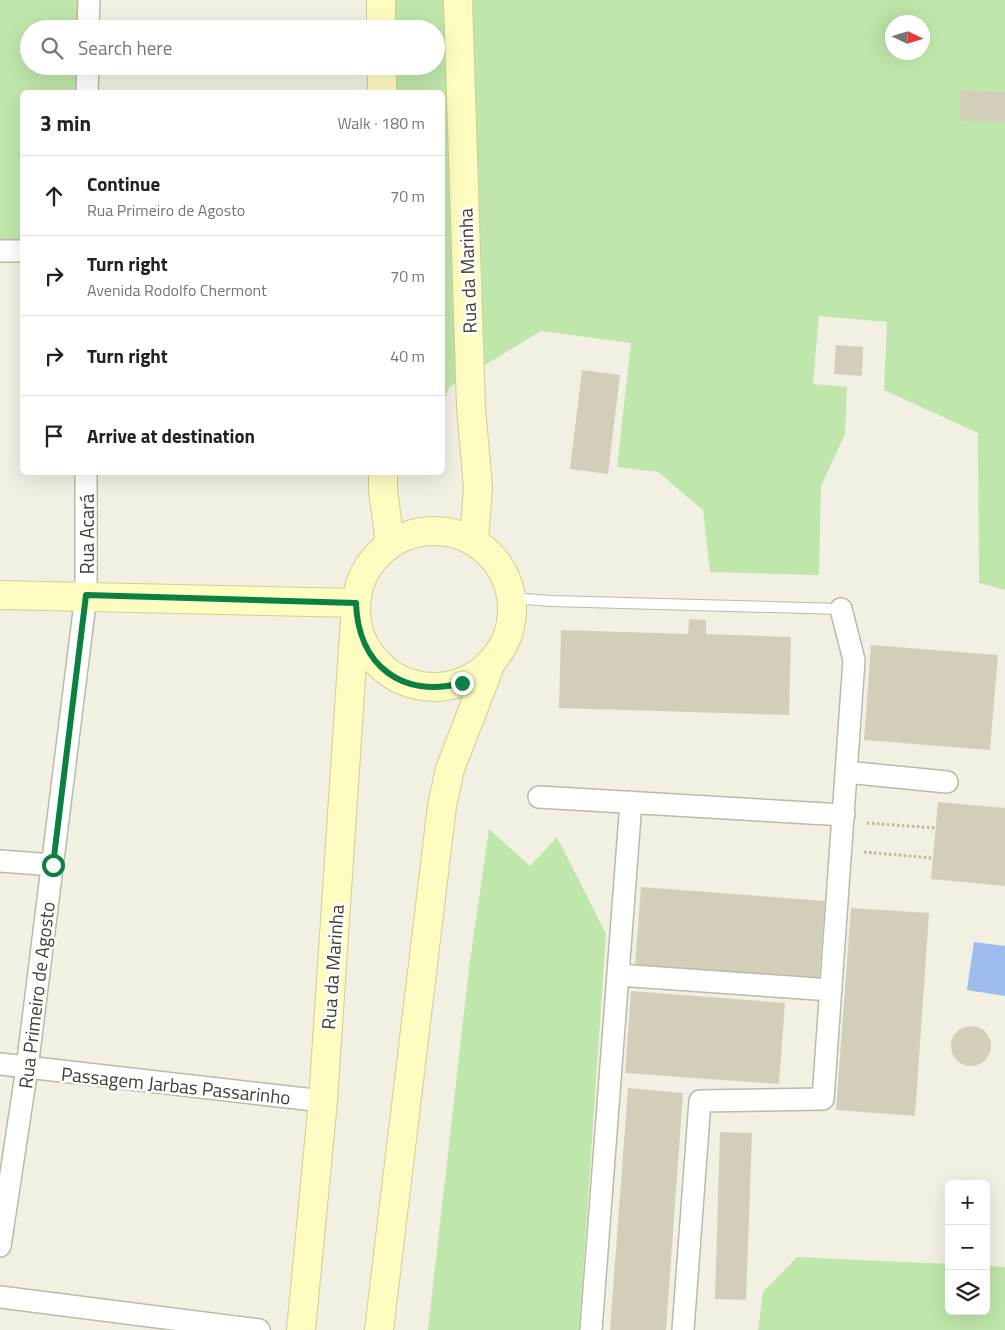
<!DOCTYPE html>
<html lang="en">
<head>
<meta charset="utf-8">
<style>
  :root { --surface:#fff; --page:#f6f6f6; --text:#222; --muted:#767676; --line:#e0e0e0 }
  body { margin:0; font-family:"Titillium Web",sans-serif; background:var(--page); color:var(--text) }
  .controls { position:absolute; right:15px; bottom:15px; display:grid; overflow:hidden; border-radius:8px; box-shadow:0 5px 20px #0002 }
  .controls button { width:45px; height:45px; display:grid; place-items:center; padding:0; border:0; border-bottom:1px solid var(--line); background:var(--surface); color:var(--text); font:25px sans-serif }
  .compass { position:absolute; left:885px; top:15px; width:45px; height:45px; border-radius:50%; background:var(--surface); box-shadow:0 5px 20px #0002; rotate:94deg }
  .stop { position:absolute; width:15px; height:15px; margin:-11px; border:4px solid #0b8043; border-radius:50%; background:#fff }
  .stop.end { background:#0b8043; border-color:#fff; box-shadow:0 1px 5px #0008 }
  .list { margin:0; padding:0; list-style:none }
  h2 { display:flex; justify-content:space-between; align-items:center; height:65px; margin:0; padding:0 20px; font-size:21px }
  h2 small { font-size:16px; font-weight:400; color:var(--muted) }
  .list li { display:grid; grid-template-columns:32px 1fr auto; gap:15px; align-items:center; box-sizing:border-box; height:80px; padding:0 20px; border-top:1px solid var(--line) }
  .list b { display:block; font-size:19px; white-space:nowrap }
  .list p { margin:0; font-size:16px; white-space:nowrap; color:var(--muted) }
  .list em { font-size:16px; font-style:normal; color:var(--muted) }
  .icon { flex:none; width:28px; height:28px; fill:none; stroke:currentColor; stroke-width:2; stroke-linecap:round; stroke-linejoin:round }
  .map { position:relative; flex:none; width:1005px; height:1330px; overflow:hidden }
  .search { position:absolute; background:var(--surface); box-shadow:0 5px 20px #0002; left:20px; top:20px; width:425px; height:55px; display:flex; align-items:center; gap:12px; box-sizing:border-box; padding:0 18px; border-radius:28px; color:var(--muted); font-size:19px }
  .panel { position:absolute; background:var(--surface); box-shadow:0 5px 20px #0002; left:20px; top:90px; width:425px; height:385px; border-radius:8px }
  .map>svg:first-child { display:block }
</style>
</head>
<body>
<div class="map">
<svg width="1005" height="1330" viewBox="0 0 1005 1330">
  <rect width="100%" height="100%" fill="#f1f0e3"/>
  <path fill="#bfe6ab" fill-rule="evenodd" d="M0 0H89L88 29H29V66H88L87 92H22V251H0Z
    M373 0H1005V590L979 583 978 433 884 390 887 322 819 316 813 384 847 387 845 434 821 486 819 575 710 572 703 510 658 472 617 467 631 343 541 331 449 387 443 405 442 92H374V66H436V29H373ZM892 22H922V52H892Z
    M489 829 530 866 557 837 606 934 579 1330H428L469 968Z
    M797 1257 949 1264V1311H986V1266L1005 1267V1330H758L763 1292Z"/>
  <path fill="#9fbcef" d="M974 942 1005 946V996L967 990Z"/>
  <path fill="#d3ceb9" d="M961 90 1005 92V122L959 121Z
    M836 345 863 347 862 376 834 374Z
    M582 370 620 375 608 474 570 469Z
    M689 619 706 620V634L791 637 789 715 559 708 561 630 688 634Z
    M871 645 998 655 990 750 864 740Z
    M938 802 1005 808V886L931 879Z
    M641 887 825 901 819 980 635 966Z
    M851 908 929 913 915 1116 836 1110Z
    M631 991 785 1003 779 1084 625 1073Z
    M951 1046a20 20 0 1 1 40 0a20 20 0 1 1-40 0Z
    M628 1088 683 1093 666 1330H610Z
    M720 1132 752 1133 746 1300 715 1299Z"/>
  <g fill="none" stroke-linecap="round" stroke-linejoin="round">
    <defs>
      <path id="lane" d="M512 598 551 601 841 609"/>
      <path id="street" d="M88 29 89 0
        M87 92 88 66
        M0 251H22
        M846 772 947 782
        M539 797 844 815
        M0 861 53 865
        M618 975 831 990
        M0 1064 323 1101
        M0 1246 27 1068 86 595V472
        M0 1297 259 1330
        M591 1330 631 802
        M683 1330 700 1101 823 1099 854 660 841 609"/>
      <path id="secondary" d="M381 0V29
        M458 0 471 408 478 487 474 541
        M382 66V92
        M383 472V490L390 544
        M356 609a78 78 0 1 1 156 0a78 78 0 1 1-156 0Z
        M0 595 356 603 323 1101 301 1330
        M379 1330 442 806 450 769 491 663"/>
    </defs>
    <use href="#lane" stroke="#bcbaa6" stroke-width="12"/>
    <use href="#street" stroke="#bcbaa6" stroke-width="24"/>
    <use href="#secondary" stroke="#d1cf93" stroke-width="30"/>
    <path stroke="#beb997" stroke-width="3" stroke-dasharray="2.5 2.5" stroke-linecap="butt" d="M867 823 936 828
      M864 852 933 858"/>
    <use href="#lane" stroke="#fff" stroke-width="10"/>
    <use href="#street" stroke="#fff" stroke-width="21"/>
    <use href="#secondary" stroke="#fefcc0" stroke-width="28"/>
  </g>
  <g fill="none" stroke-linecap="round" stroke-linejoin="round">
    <path stroke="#0b8043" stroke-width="6" d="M53 865 86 595 356 603C358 665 402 699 462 683"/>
  </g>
  <g text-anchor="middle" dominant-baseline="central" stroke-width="5" stroke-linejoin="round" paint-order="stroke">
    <g font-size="19" fill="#434033" stroke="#fff">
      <text transform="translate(467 271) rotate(-92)">Rua da Marinha</text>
      <text transform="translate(86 534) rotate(-90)">Rua Acará</text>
      <text transform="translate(332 967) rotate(-86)">Rua da Marinha</text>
      <text transform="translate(36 995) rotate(-83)">Rua Primeiro de Agosto</text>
      <text transform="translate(176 1085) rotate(6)">Passagem Jarbas Passarinho</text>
    </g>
  </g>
</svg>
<div class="controls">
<button>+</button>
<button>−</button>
<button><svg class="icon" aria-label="layers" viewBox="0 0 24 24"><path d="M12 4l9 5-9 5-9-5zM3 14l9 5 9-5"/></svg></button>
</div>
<svg class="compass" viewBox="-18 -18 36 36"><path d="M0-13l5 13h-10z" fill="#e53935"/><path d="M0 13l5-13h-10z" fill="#767676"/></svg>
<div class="stop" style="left:53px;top:865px"></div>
<div class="stop end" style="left:462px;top:683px"></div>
<div class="search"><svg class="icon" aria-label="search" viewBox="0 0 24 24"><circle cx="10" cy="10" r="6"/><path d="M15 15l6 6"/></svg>Search here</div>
<section class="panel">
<h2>3 min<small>Walk · 180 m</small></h2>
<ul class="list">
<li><svg class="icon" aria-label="ahead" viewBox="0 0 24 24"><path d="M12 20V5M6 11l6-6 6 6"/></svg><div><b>Continue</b><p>Rua Primeiro de Agosto</p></div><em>70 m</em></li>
<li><svg class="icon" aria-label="right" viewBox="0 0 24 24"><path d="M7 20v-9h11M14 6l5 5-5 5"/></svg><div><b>Turn right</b><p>Avenida Rodolfo Chermont</p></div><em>70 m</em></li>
<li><svg class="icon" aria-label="right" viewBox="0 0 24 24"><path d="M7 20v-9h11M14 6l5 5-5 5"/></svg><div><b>Turn right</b></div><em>40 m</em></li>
<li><svg class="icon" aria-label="arrive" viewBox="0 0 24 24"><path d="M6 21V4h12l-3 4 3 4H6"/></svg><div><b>Arrive at destination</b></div></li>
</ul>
</section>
</div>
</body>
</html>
